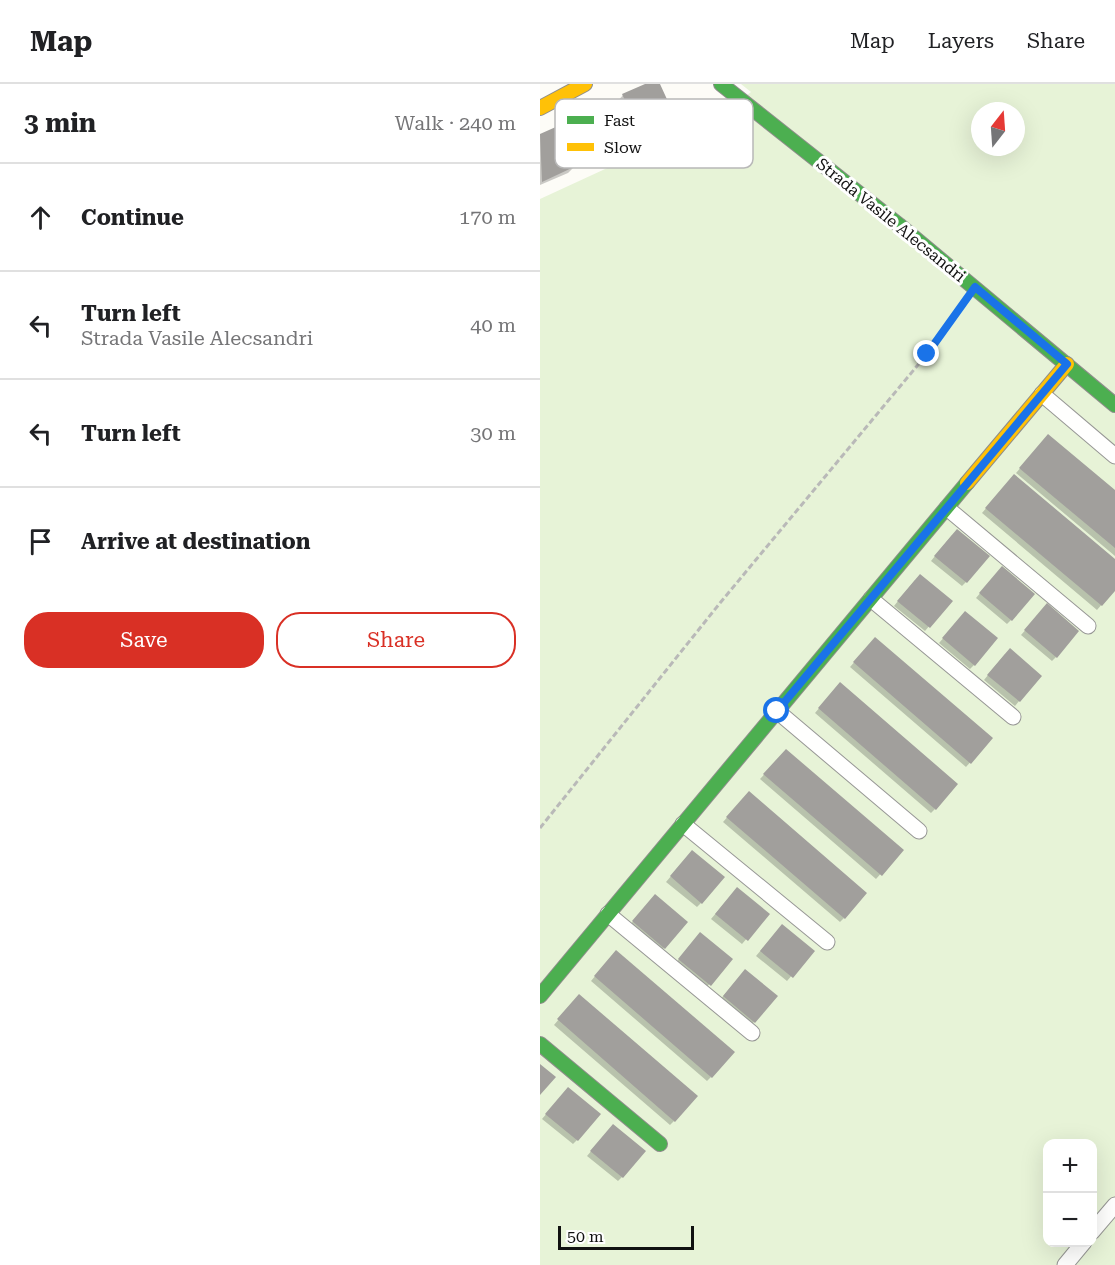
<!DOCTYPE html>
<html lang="en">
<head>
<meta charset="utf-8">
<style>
  :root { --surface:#fff; --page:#f2f2f2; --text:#202124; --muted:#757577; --line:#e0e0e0; --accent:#d93025 }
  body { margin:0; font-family:"Roboto Serif",serif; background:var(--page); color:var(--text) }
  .controls { position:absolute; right:18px; bottom:18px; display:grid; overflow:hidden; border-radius:12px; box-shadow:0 6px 24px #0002 }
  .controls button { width:54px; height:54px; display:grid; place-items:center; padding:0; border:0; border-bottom:2px solid var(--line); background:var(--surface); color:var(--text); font:30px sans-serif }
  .compass { position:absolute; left:431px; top:18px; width:54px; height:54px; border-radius:50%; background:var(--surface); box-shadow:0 6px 24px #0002; rotate:17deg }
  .scale { position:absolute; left:18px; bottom:15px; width:136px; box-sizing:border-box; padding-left:6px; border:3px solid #111; border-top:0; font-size:16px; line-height:21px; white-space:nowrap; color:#111; -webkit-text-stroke:4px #fff; paint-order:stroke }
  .stop { position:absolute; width:18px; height:18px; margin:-14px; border:4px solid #1a73e8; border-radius:50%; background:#fff }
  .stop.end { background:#1a73e8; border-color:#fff; box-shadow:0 2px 6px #0008 }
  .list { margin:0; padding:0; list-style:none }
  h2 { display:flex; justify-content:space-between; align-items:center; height:78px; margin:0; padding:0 24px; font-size:26px }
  h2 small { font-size:20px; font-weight:400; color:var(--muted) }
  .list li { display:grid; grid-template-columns:39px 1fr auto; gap:18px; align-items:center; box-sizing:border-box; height:108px; padding:0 24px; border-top:2px solid var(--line) }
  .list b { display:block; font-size:22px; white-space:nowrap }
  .list p { margin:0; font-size:20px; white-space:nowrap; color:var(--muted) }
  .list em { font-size:20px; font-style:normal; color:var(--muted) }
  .actions { display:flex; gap:12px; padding:18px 24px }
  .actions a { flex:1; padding:14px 0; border:2px solid var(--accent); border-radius:24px; text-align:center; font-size:21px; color:var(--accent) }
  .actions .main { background:var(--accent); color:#fff }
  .icon { flex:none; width:33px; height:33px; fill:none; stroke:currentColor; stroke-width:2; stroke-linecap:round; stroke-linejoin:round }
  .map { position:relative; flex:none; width:575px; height:1181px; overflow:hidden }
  header { display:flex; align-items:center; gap:36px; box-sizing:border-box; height:84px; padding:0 30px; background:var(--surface); border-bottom:2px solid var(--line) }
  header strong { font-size:28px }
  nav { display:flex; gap:33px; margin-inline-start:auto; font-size:21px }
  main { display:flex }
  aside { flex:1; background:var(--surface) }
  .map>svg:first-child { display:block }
</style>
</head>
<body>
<header>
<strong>Map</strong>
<nav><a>Map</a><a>Layers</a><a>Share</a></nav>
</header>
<main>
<aside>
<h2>3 min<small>Walk · 240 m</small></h2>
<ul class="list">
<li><svg class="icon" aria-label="ahead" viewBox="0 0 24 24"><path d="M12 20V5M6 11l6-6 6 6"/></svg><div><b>Continue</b></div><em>170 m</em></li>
<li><svg class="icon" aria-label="left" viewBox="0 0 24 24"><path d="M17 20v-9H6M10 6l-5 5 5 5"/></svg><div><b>Turn left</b><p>Strada Vasile Alecsandri</p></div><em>40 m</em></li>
<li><svg class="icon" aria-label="left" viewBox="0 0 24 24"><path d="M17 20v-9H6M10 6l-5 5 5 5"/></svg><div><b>Turn left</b></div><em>30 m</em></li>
<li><svg class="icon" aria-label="arrive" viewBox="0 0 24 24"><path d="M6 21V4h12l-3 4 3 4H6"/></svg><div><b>Arrive at destination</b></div></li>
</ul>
<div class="actions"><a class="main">Save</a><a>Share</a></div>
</aside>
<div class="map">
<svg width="575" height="1181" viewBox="0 0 575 1181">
  <rect width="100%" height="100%" fill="#fdfcf7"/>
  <path fill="#e7f3d7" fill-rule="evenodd" d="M201 0H575V1181H0V115L180 32 211 8ZM440 27H476V63H440ZM508 1060H552V1158H508Z"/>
  <path fill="#0003" d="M108 0H118L134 35 128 41 95 57 77 18 83 11Z
    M17 44 35 82 28 89 0 101V51Z
    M508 352 575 408V472L476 389Z
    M474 392 575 477V505L557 526 442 429Z
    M412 451 426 498 422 502 391 477Z
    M458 488 471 536 467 540 436 514Z
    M375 496 410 517 385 547 354 522Z
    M503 526 516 573 512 577 481 551Z
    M421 534 434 581 430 585 399 559Z
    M331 559 451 655 426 683 310 583Z
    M465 570 500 592 475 622 444 596Z
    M296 604 395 725 391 729 275 629Z
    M242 671 362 766 336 795 220 695Z
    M205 713 304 834 300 838 183 738Z
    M148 772 161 819 157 823 126 798Z
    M193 809 228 830 202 860 171 835Z
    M111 817 124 864 120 868 89 842Z
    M238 846 273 867 247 897 216 872Z
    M156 854 191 875 165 905 135 880Z
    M72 872 171 993 167 997 51 897Z
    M201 891 214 938 210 942 179 917Z
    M35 916 134 1037 130 1041 14 941Z
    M24 1009 37 1056 33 1060 2 1035Z
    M69 1046 82 1093 78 1097 47 1072Z"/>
  <path fill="#a19f9c" d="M105 0H120L136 35 101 51 82 10Z
    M18 42 36 82 2 98 0 50Z
    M508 350 575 406V464L479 384Z
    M474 390 575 475V507L562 522 445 424Z
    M417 445 450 472 427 499 394 472Z
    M462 482 495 510 472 537 439 509Z
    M380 490 413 517 390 544 357 517Z
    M507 519 539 547 517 574 484 546Z
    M425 527 458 554 435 582 402 554Z
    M335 553 453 654 431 680 313 578Z
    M470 564 502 592 480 618 447 591Z
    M300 598 418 700 396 726 278 624Z
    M246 665 364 766 342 792 223 690Z
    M209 707 327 809 305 835 186 733Z
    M152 766 185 793 162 820 130 792Z
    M197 803 230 830 208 857 175 830Z
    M115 810 148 838 125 865 92 837Z
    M242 840 275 867 253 894 220 867Z
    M160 848 193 875 171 902 138 875Z
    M76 866 195 968 172 994 54 892Z
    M205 885 238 912 215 939 183 912Z
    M39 910 158 1012 135 1038 17 935Z
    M0 980 16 993 0 1011Z
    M28 1003 61 1030 38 1057 5 1030Z
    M73 1040 106 1067 83 1094 50 1067Z"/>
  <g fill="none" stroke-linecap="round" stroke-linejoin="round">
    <defs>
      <path id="street" d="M502 310 575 372
        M407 424 548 542
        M331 515 473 633
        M237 627 379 747
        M143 740 287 858
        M68 830 212 949
        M552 1148 575 1121
        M525 1181 544 1158"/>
      <path id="fast" d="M181 0 359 141 575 321
        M0 912 427 399
        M0 960 120 1060"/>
      <path id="slow" d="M0 24 45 0
        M427 399 527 280"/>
    </defs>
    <use href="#street" stroke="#979795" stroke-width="17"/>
    <use href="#fast" stroke="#8e8d8b" stroke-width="16"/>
    <use href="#slow" stroke="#8e8d8b" stroke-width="16"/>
    <path stroke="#b9b9b8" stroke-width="3" stroke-dasharray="6 3" stroke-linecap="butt" d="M0 744 180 519 387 270 423 219"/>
    <use href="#street" stroke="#fffffe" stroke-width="15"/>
    <use href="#fast" stroke="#4caf50" stroke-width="14"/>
    <use href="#slow" stroke="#ffc107" stroke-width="14"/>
  </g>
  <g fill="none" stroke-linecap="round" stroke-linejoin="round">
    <path stroke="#1a73e8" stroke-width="8" d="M237 627 527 280 435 203 387 270"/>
  </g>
  <g text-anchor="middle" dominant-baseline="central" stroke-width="6" stroke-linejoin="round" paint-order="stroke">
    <g font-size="16" fill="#111" stroke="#fff">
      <text transform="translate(351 136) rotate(39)">Strada Vasile Alecsandri</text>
    </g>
  </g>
  <rect x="15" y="15" width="198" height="69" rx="9" fill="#fff" stroke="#b8b8b8" stroke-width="1.5"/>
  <rect x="27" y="32" width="27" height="8" fill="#4caf50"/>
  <rect x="27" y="59" width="27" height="8" fill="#ffc107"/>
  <g font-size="16" fill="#111">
    <text x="64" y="42">Fast</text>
    <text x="64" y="69">Slow</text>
  </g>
</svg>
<div class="controls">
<button>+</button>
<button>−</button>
</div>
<svg class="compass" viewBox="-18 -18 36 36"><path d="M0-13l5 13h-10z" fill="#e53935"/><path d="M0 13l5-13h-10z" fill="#757577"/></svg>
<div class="scale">50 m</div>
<div class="stop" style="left:237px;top:627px"></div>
<div class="stop end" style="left:387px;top:270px"></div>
</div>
</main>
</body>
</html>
